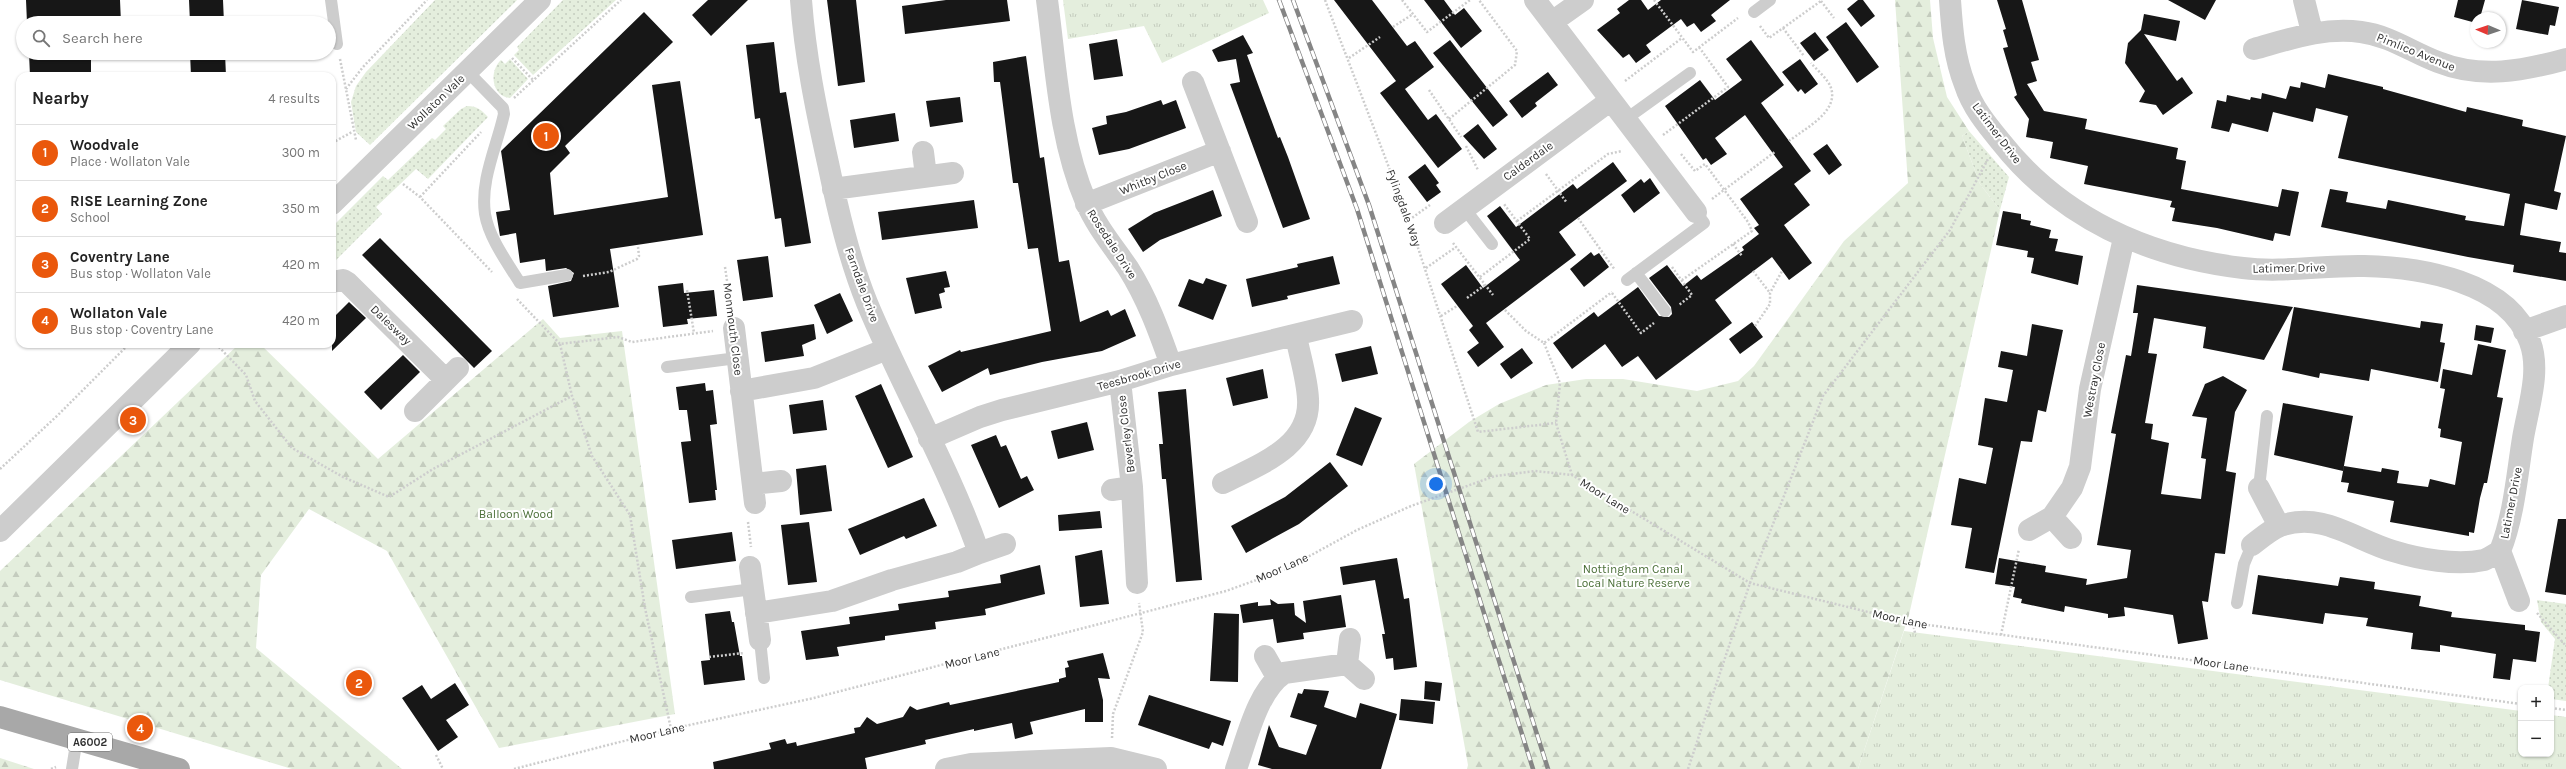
<!DOCTYPE html>
<html lang="en">
<head>
<meta charset="utf-8">
<style>
  :root { --surface:#fff; --page:#f6f6f6; --text:#222; --muted:#767676; --line:#e0e0e0; --accent:#ea580c }
  body { margin:0; font-family:Karla,sans-serif; background:var(--page); color:var(--text) }
  .controls { position:absolute; right:12px; bottom:12px; display:grid; overflow:hidden; border-radius:8px; box-shadow:0 1px 3px #0004 }
  .controls button { width:36px; height:36px; display:grid; place-items:center; padding:0; border:0; border-bottom:1px solid var(--line); background:var(--surface); color:var(--text); font:20px sans-serif }
  .compass { position:absolute; left:2470px; top:12px; width:36px; height:36px; border-radius:50%; background:var(--surface); box-shadow:0 1px 3px #0004; rotate:272deg }
  .you { position:absolute; left:1436px; top:484px; width:14px; height:14px; margin:-10px; border:3px solid #fff; border-radius:50%; background:#1a73e8; box-shadow:0 0 0 6px #1a73e833 }
  .badge { display:grid; place-items:center; width:26px; height:26px; border-radius:50%; background:var(--accent); color:#fff; font-size:13px; font-weight:700 }
  .pin { position:absolute; translate:-50% -50%; border:2px solid #fff; box-shadow:0 1px 4px #0006 }
  .list { margin:0; padding:0; list-style:none }
  h2 { display:flex; justify-content:space-between; align-items:center; height:52px; margin:0; padding:0 16px; font-size:17px }
  h2 small { font-size:13px; font-weight:400; color:var(--muted) }
  .list li { display:grid; grid-template-columns:26px 1fr auto; gap:12px; align-items:center; box-sizing:border-box; height:56px; padding:0 16px; border-top:1px solid var(--line) }
  .list b { display:block; font-size:15px; white-space:nowrap }
  .list p { margin:0; font-size:13px; white-space:nowrap; color:var(--muted) }
  .list em { font-size:13px; font-style:normal; color:var(--muted) }
  .icon { flex:none; width:22px; height:22px; fill:none; stroke:currentColor; stroke-width:2; stroke-linecap:round; stroke-linejoin:round }
  .map { position:relative; flex:none; width:2566px; height:769px; overflow:hidden }
  .search { position:absolute; background:var(--surface); box-shadow:0 1px 3px #0004; left:16px; top:16px; width:320px; height:44px; display:flex; align-items:center; gap:10px; box-sizing:border-box; padding:0 14px; border-radius:22px; color:var(--muted); font-size:15px }
  .panel { position:absolute; background:var(--surface); box-shadow:0 1px 3px #0004; left:16px; top:72px; width:320px; height:276px; border-radius:12px }
  .map>svg:first-child { display:block }
</style>
</head>
<body>
<div class="map">
<svg width="2566" height="769" viewBox="0 0 2566 769">
  <defs>
    <pattern id="grass-dots" width="8" height="8" patternUnits="userSpaceOnUse"><rect width="8" height="8" fill="#e4eedd"/><path d="M2 2h.1M6 6h.1" fill="none" stroke="#c4ccbe" stroke-width="1.8" stroke-linecap="round"/></pattern>
    <pattern id="forest-firs" width="22" height="20" patternUnits="userSpaceOnUse"><rect width="22" height="20" fill="#e4eedd"/><path d="M5 1l3.5 6h-7zM16 11l3.5 6h-7z" fill="#c4ccbe"/></pattern>
    <pattern id="park-tufts" width="24" height="20" patternUnits="userSpaceOnUse"><rect width="24" height="20" fill="#e4eedd"/><path d="M3 7l-1-3M5 7V3M7 7l1-3M15 17l-1-3M17 17v-4M19 17l1-3" fill="none" stroke="#c4ccbe"/></pattern>
  </defs>
  <rect width="100%" height="100%" fill="#fff"/>
  <path fill="url(#grass-dots)" d="M435 0H517L370 145 356 132 351 102 356 86 366 72Z
    M563 0H616L533 75 514 55 519 50 517 47Z
    M510 59 528 79 510 98C491 96 489 71 501 60L505 64Z
    M467 106C478 106 481 110 488 117L428 179 416 169 376 207 382 214 332 264V227L383 176 388 180 432 138 435 140 446 129 443 126 461 109Z
    M1969 131 2009 177 2000 210 1980 184 1962 136Z
    M2537 600 2566 604V701L2551 699V688H2548L2555 639 2541 622Z"/>
  <path fill="url(#forest-firs)" d="M1895 0H1930L1933 38 1947 97 1969 131 1962 136 1980 184 2000 210 1909 615 1858 769H1467L1468 765 1414 464 1469 422 1499 404 1546 385 1586 379H1623L1697 391 1738 381 1754 366 1844 241 1908 183Z
    M543 319 560 338 622 331 675 714 499 748 387 551 309 509 261 575 256 648 402 769H292L0 680V571L239 344H260L378 459Z
    M0 758 34 769H0Z"/>
  <path fill="url(#park-tufts)" d="M1063 0H1263L1269 13 1162 63 1144 26 1068 39Z
    M1904 631 2521 711V754H2551V715L2566 717V769H1858Z"/>
  <path fill="#171717" d="M26 0H120L121 23H27Z
    M189 0H223L224 23H190Z
    M708 0H748L711 36 692 15Z
    M827 0H856L865 82 838 86Z
    M946 0H1007L1010 21 905 34 902 6Z
    M1334 0H1372L1407 46 1415 41 1434 67 1405 89 1428 120 1436 114 1462 149 1438 168 1380 93 1396 81Z
    M1424 0H1444L1455 15 1464 8 1482 31 1461 48Z
    M1629 0H1641L1648 10 1661 0H1730L1711 15 1716 21 1701 32 1694 23 1687 27 1681 19 1646 45 1651 52 1636 63 1629 54 1623 58 1597 30 1620 13 1617 9Z
    M1858 0H1863L1875 16 1861 27 1847 9Z
    M1997 0H2022L2039 60 2031 62 2037 81 2027 84 2044 111 2087 119 2085 129 2178 148 2176 159 2186 161 2181 189 2278 207 2282 189 2299 192 2290 236 2275 233 2273 241 2217 228 2172 221 2175 208 2170 207 2172 201 2084 184 2088 166 2050 158 2053 142 2026 137 2029 119 2014 97 2017 95 2003 48 2008 47 2003 30 2006 29Z
    M2168 0H2216L2205 20Z
    M2458 0H2485L2480 18H2476V23L2454 17Z
    M2522 0 2559 7 2555 26 2550 25 2548 35 2516 29Z
    M644 12 673 42 565 146 570 153 550 173 554 215 668 197 652 85 680 81 703 235 610 249 619 307 553 317 548 286 571 281 574 273 566 268 546 271 545 259 520 263 516 233 500 236 496 212 510 210 501 151Z
    M2144 14 2180 21 2176 41 2144 34 2177 81 2182 77 2193 93 2163 115 2156 105 2139 102 2145 91 2125 63 2128 43 2141 30Z
    M1846 22 1879 67 1857 83 1826 37Z
    M1815 32 1829 50 1814 61 1800 43Z
    M1243 35 1253 53 1247 55 1278 138 1280 137 1288 157 1310 219 1283 228 1230 84 1240 82 1236 59 1218 62 1212 50Z
    M1117 39 1123 76 1094 80 1089 44Z
    M1450 40 1508 115 1493 127 1433 53Z
    M1751 40 1784 85 1761 103 1811 171 1794 184 1810 205 1784 225 1812 263 1789 280 1772 257 1715 300 1732 323 1656 380 1638 356 1622 367 1605 344 1572 369 1553 343 1594 312 1598 317 1638 287 1659 316 1669 317 1672 314 1671 307 1649 278 1667 265 1683 286 1697 275 1701 280 1744 250 1742 247 1759 234 1754 228 1759 225 1740 199 1783 167 1745 115 1715 138 1727 154 1711 165 1706 158 1703 160 1665 106 1700 80 1715 100 1742 80 1726 59Z
    M774 42 780 93 786 92 811 243 785 247 781 218 775 219 760 118 755 119 746 45Z
    M29 53H91V73L69 74V76H30Z
    M190 53H225L226 76H191Z
    M1026 56 1040 158 1044 157 1059 262 1069 260 1080 322 1108 310 1111 316 1125 309 1136 336 1102 351 1042 362 990 375 988 368 942 392 928 366 960 350 961 352 1051 331 1038 248 1028 249 1018 183H1013L1000 82H994L993 62Z
    M1800 59 1818 84 1805 94 1801 89 1798 92 1782 72Z
    M1548 72 1558 85 1535 103 1537 106 1522 118 1509 101Z
    M2328 74 2383 87V89L2466 112 2467 107 2523 120 2522 126 2566 136 2554 191 2561 193 2557 210 2525 203 2520 235 2561 242 2559 252 2566 253V281L2513 272 2514 265 2468 257 2321 227 2330 189 2348 192 2346 202 2386 209 2388 200 2466 216 2465 220 2504 226 2510 194 2338 158 2348 116 2316 108 2313 122 2273 112 2268 132 2232 123 2229 132 2211 128 2217 100 2226 102 2227 95 2250 100 2251 97 2261 99 2262 93 2286 99 2290 86 2300 88 2301 82 2325 88Z
    M960 97 963 122 930 127 926 101Z
    M1161 100 1163 105 1176 100 1186 128 1129 149 1099 155 1092 128 1107 124 1106 116 1126 112Z
    M895 113 899 141 854 148 850 120Z
    M1478 124 1497 149 1484 159 1463 136Z
    M1827 144 1842 165 1829 175 1813 154Z
    M1613 162 1627 181 1559 232 1576 255 1486 323 1504 347 1478 367 1467 352 1479 343 1469 330 1473 326 1441 284 1466 265 1483 288 1520 260 1487 216 1500 206 1516 227 1573 184 1577 189Z
    M1425 164 1439 183 1436 185 1441 192 1427 202 1408 177Z
    M1650 178 1660 193 1634 213 1621 195 1641 179 1644 183Z
    M1213 190 1222 216 1160 240 1143 252 1128 229 1154 213Z
    M974 200 978 228 882 240 878 212Z
    M2003 211 2021 214V219L2031 221 2030 225 2051 230 2049 238 2058 239 2055 251 2083 256 2078 285 2031 273 2034 258 2027 257 2028 251 1996 245Z
    M380 238 492 351 474 368 362 255Z
    M1591 252 1594 256 1599 253 1609 267 1584 287 1570 269Z
    M768 256 773 297 743 301 737 260Z
    M1333 256 1340 284 1287 296 1288 299 1252 307 1246 279 1298 267 1297 264Z
    M946 271 950 287 944 288 945 292 939 294 942 308 915 314 906 278Z
    M1206 278 1227 285 1213 320 1178 306 1189 279 1203 284Z
    M683 283 684 293 714 290 717 316 687 319 688 324 663 327 658 286Z
    M2137 285 2293 307 2264 360 2203 348 2206 327 2154 318 2148 353 2157 354 2145 423 2153 424 2151 439 2169 443 2161 494 2201 499 2206 459 2201 458 2207 418 2192 416 2205 384 2223 376 2247 390 2235 412 2226 471 2236 473 2225 554 2215 553 2208 602 2202 601 2208 639 2178 644 2173 615 2124 607 2125 616 2108 618V614L2065 606 2064 612 2021 603 2022 599 2013 597 2015 587 1995 584 1999 558 2046 566 2045 572 2087 579 2086 585 2127 578 2131 550 2097 545 2116 434 2111 433 2126 355 2131 356 2138 313H2133Z
    M840 293 853 321 827 334 814 305Z
    M349 302 366 318 332 351V319Z
    M2294 307 2420 328 2421 321 2443 324 2440 342 2445 343 2438 382 2371 369 2369 381 2320 373 2319 378 2282 370Z
    M1752 322 1763 337 1740 354 1729 339Z
    M814 324 816 339 802 345 804 356 765 362 761 332Z
    M2032 324 2063 330 2046 412 2038 410 2032 442 2021 441 1994 573 1965 568 1972 528 1951 525 1959 478 1986 484 1993 448 1978 445 1985 398 2007 402 2013 370 1998 367 2001 351 2027 356Z
    M2476 325 2494 328 2491 343 2474 340Z
    M2478 344 2506 350 2497 397 2503 398 2487 483H2484L2480 498 2474 533 2469 532V536L2390 522 2394 501 2347 492 2349 483 2341 482 2344 466 2381 472 2382 468 2399 471 2397 483 2428 487 2430 479 2455 485 2462 442 2440 437 2441 429 2438 428 2445 389 2440 388 2443 369 2472 375Z
    M1371 346 1378 374 1342 382 1335 354Z
    M1522 348 1533 363 1511 379 1500 364Z
    M403 355 420 372 381 410 364 392Z
    M1263 369 1268 398 1233 406 1226 378Z
    M705 383 706 391 713 390 717 424 710 425 717 490H715L716 500 689 503 681 442 691 441 687 410H679L676 387Z
    M881 384 913 457 888 468 855 396Z
    M1186 389 1202 580 1176 582 1166 479H1162L1159 444H1163L1158 392Z
    M823 400 827 430 793 434 789 405Z
    M2283 403 2353 416 2343 471 2274 455Z
    M1355 407 1382 418 1362 466 1336 455Z
    M1087 422 1094 450 1058 459 1051 431Z
    M996 435 1001 447 1006 445 1021 479 1027 476 1034 490 999 508 971 445Z
    M1330 462 1348 486 1299 524 1246 553 1231 526 1285 497Z
    M826 465 832 511 800 515 796 469Z
    M924 498 937 526 906 539 904 536 860 555 848 529Z
    M1100 511 1102 528 1059 531 1058 515Z
    M2558 519H2566V595L2545 592Z
    M809 522 817 582 788 585 781 525Z
    M732 532 736 561 676 569 672 540Z
    M1102 550 1109 604 1080 607 1075 556Z
    M1397 558 1404 599 1409 598 1417 667 1394 670 1393 658 1386 659 1382 634H1385L1375 580 1343 585 1340 567Z
    M1040 565 1045 594 985 609 986 615 935 622 936 629 885 636V640L837 647 839 656 806 660 801 631 850 624 849 617 899 610 898 604 949 597 948 591 1001 583 1000 575Z
    M2258 575 2338 586 2340 577 2375 582 2374 589 2421 596 2419 606 2452 612 2451 617 2525 625V630L2540 632 2536 662 2513 659 2510 680 2493 678 2496 654 2440 645V652L2411 649 2413 633 2366 626 2368 618 2325 613 2323 624 2252 614Z
    M1341 595 1346 627 1303 633 1304 639 1277 643 1273 619 1243 623 1240 605 1258 602V606L1271 605 1270 599 1278 604 1294 603 1295 615 1306 623 1303 601Z
    M730 611 732 622H734L740 656H742L745 680 704 685 701 661 710 660 705 614Z
    M1214 613 1239 614 1238 682 1210 681Z
    M1103 653 1110 679 1098 678 1103 700V722H1085V709L1030 722 1033 734 1015 739 1012 723 974 731V729L925 740 926 744 865 758 867 769H714L713 762 771 749 769 743 785 739 787 744 796 742 797 746 855 733 854 728 860 727 867 717 877 724 903 717 910 706 917 710 949 702 950 705 1059 682V679L1066 677 1065 668 1069 667 1067 661Z
    M1425 681 1442 683 1440 701 1424 699Z
    M455 683 469 705 446 720 458 737 438 751 402 698 422 685 431 699Z
    M1304 689 1329 691 1324 707 1356 718 1360 703 1397 714 1381 769H1272L1258 765 1269 725 1279 747 1306 755 1317 725 1290 717 1298 693 1302 694Z
    M1149 695 1231 721 1223 746 1212 742 1209 749 1138 725Z
    M1401 699 1435 702 1433 724 1399 720Z"/>
  <g fill="none" stroke-linecap="round" stroke-linejoin="round">
    <path stroke="#cdcdcd" stroke-width="2.5" stroke-dasharray="2 2" stroke-linecap="butt" d="M1325 0 1409 220 1478 432 1556 423
      M1402 0 1427 32 1470 0
      M1654 0 1693 52 1738 18
      M1821 1 1834 18
      M1760 26 1769 38 1783 28 1804 56
      M1393 27 1413 14
      M1783 28 1821 1
      M512 58 534 81
      M1349 58 1380 37
      M340 59 356 140
      M1625 81 1682 38
      M346 89 363 67 427 0
      M1429 90 1461 137
      M514 98 621 0
      M1449 119 1515 65 1517 51 1479 0
      M1663 135 1728 87 1699 47
      M1789 141C1804 129 1839 112 1831 88 1828 79 1817 70 1811 63
      M332 143 352 132
      M1466 146 1478 170
      M1681 154 1695 171 1705 164 1748 222 1752 231 1682 280
      M1546 174 1567 203
      M403 184 420 197 492 272
      M420 197 481 132
      M1712 199 1776 151
      M1578 218 1615 270
      M1409 220 1430 205
      M1517 221 1608 154 1622 151
      M1453 243 1493 295
      M1733 244 1742 256
      M725 267 731 308
      M1672 267 1692 295 1679 305
      M1426 268 1456 247
      M1753 271 1770 293
      M583 276 609 272 637 259 639 256 638 247
      M1480 277 1530 239 1504 204
      M687 290 694 333
      M1612 293 1641 333 1654 323
      M1467 298 1485 285
      M517 299 560 344 618 337 632 342 713 331
      M1505 310 1526 331 1544 343 1612 292
      M1441 316 1457 306
      M1755 326 1770 304V293L1782 271
      M1544 343 1560 383 1556 423 1572 475
      M216 344 246 375 255 401 292 448 343 477 389 497 433 469 572 396
      M560 344 572 396 592 456 630 515 645 608 671 729
      M0 469 58 415 129 344
      M748 522 751 547
      M2537 613 2566 646
      M1913 623 1915 633
      M2001 635 2019 549
      M709 657 744 653
      M2551 708 2566 710
      M1112 738 1113 714 1143 632 1139 603
      M436 755 443 769
      M51 769 56 767
      M514 769 671 729 814 698 1226 591 1284 570 1357 530 1411 506 1495 476 1535 471 1572 475 1750 583 1913 623 2521 704
      M1688 769 1750 583 1823 396 1950 230 1988 159"/>
    <path stroke="#cdcdcd" stroke-width="12" d="M331 0 337 44
      M1754 12 1770 0
      M467 71 503 108 504 114C497 146 480 180 485 214 489 238 507 262 520 283L567 275
      M1626 119 1690 73
      M1464 208 1492 244
      M1636 273 1665 311
      M1627 280 1704 223 1696 212
      M667 367 737 358
      M2259 488 2267 416
      M691 597 753 589
      M2237 603 2244 564 2252 545
      M760 640 764 678
      M72 769 77 738"/>
    <path stroke="#cdcdcd" stroke-width="22" d="M1047 0C1056 67 1059 139 1086 202 1096 226 1113 246 1128 268 1147 298 1159 331 1171 365
      M1535 0 1696 212
      M1950 0C1952 29 1954 57 1965 85 1972 107 1987 125 2001 142 2061 218 2148 257 2243 268 2283 273 2324 265 2364 266 2419 267 2509 281 2530 342 2541 371 2528 408 2523 438 2517 475 2514 516 2500 551 2495 554 2489 558 2484 560 2456 566 2419 559 2393 551 2355 540 2322 511 2280 526 2270 530 2260 539 2252 545
      M2304 0 2312 32
      M1552 22 1583 0
      M2254 49C2290 39 2323 27 2361 32 2391 36 2411 52 2438 62 2481 79 2523 71 2566 59
      M1193 82 1247 222
      M923 152 926 176
      M833 189 953 173
      M1086 204 1220 151
      M1445 223 1611 100
      M332 282 343 280 348 283 446 380
      M734 328 755 503
      M2524 331 2566 316
      M1120 381 1132 487 1137 583
      M741 391 814 378 887 349
      M415 411 458 368
      M929 439 980 417 1002 410 1120 381 1171 365 1352 321
      M1223 483C1258 465 1311 447 1308 399 1307 378 1300 357 1296 336
      M753 484 781 481
      M2259 488 2279 526
      M1112 490 1132 487
      M2052 517 2071 538
      M2029 530 2052 517 2072 488 2080 467 2090 389 2124 238
      M2500 551 2519 601
      M979 553 1005 544
      M750 567 760 640
      M756 613 832 601 892 580 957 562 979 553C949 467 902 387 867 303 849 258 838 211 828 163 816 109 805 55 801 0
      M1350 639 1347 664 1364 679
      M1265 656 1277 677
      M946 769 971 764 1111 758 1156 769
      M1236 769C1247 739 1257 691 1284 673L1347 664"/>
    <path stroke="#cdcdcd" stroke-width="22" d="M332 204 540 0
      M0 531 190 344"/>
    <path stroke="#a8a8a8" stroke-width="22" d="M0 717 179 769"/>
    <defs>
      <path id="rail" d="M1279 0 1357 209 1533 769
        M1293 0 1369 205 1548 769"/>
    </defs>
    <use href="#rail" stroke="#858585" stroke-width="4.5"/>
    <use href="#rail" stroke="#fff" stroke-width="3" stroke-dasharray="9" stroke-linecap="butt"/>
  </g>
  <g text-anchor="middle" dominant-baseline="central" stroke-width="4" stroke-linejoin="round" paint-order="stroke">
    <rect fill="#fff" stroke="#6e6e6e" stroke-width="1" x="68" y="733" width="44" height="18" rx="3"/>
    <g font-size="11" font-weight="bold" fill="#303030">
      <text x="90" y="742">A6002</text>
    </g>
    <g font-size="12" fill="#303030" stroke="#fff">
      <text transform="translate(2416 52) rotate(22)">Pimlico Avenue</text>
      <text transform="translate(436 102) rotate(-44)">Wollaton Vale</text>
      <text transform="translate(1997 133) rotate(53)">Latimer Drive</text>
      <text transform="translate(1528 161) rotate(-36)">Calderdale</text>
      <text transform="translate(1153 178) rotate(-22)">Whitby Close</text>
      <text transform="translate(1404 208) rotate(70)">Fylingdale Way</text>
      <text transform="translate(1112 244) rotate(57)">Rosedale Drive</text>
      <text transform="translate(2289 268) rotate(-1)">Latimer Drive</text>
      <text transform="translate(862 285) rotate(70)">Farndale Drive</text>
      <text transform="translate(391 325) rotate(44)">Dalesway</text>
      <text transform="translate(733 329) rotate(83)">Monmouth Close</text>
      <text transform="translate(1139 375) rotate(-16)">Teesbrook Drive</text>
      <text transform="translate(2094 380) rotate(-79)">Westray Close</text>
      <text transform="translate(1126 434) rotate(-97)">Beverley Close</text>
      <text transform="translate(1605 496) rotate(32)">Moor Lane</text>
      <text transform="translate(2511 503) rotate(-79)">Latimer Drive</text>
      <text transform="translate(1282 568) rotate(-24)">Moor Lane</text>
      <text transform="translate(1900 619) rotate(12)">Moor Lane</text>
      <text transform="translate(972 658) rotate(-14)">Moor Lane</text>
      <text transform="translate(2221 664) rotate(8)">Moor Lane</text>
      <text transform="translate(657 733) rotate(-13)">Moor Lane</text>
    </g>
    <g font-size="12" fill="#4c7039" stroke="#fff">
      <text x="516" y="514">Balloon Wood</text>
      <text x="1633" y="569">Nottingham Canal<tspan x="1633" dy="14">Local Nature Reserve</tspan></text>
    </g>
  </g>
</svg>
<div class="controls">
<button>+</button>
<button>−</button>
</div>
<svg class="compass" viewBox="-18 -18 36 36"><path d="M0-13l5 13h-10z" fill="#e53935"/><path d="M0 13l5-13h-10z" fill="#767676"/></svg>
<div class="you"></div>
<div class="pin badge" style="left:546px;top:136px">1</div>
<div class="pin badge" style="left:359px;top:683px">2</div>
<div class="pin badge" style="left:133px;top:420px">3</div>
<div class="pin badge" style="left:140px;top:728px">4</div>
<div class="search"><svg class="icon" aria-label="search" viewBox="0 0 24 24"><circle cx="10" cy="10" r="6"/><path d="M15 15l6 6"/></svg>Search here</div>
<section class="panel">
<h2>Nearby<small>4 results</small></h2>
<ul class="list">
<li><span class="badge">1</span><div><b>Woodvale</b><p>Place · Wollaton Vale</p></div><em>300 m</em></li>
<li><span class="badge">2</span><div><b>RISE Learning Zone</b><p>School</p></div><em>350 m</em></li>
<li><span class="badge">3</span><div><b>Coventry Lane</b><p>Bus stop · Wollaton Vale</p></div><em>420 m</em></li>
<li><span class="badge">4</span><div><b>Wollaton Vale</b><p>Bus stop · Coventry Lane</p></div><em>420 m</em></li>
</ul>
</section>
</div>
</body>
</html>
